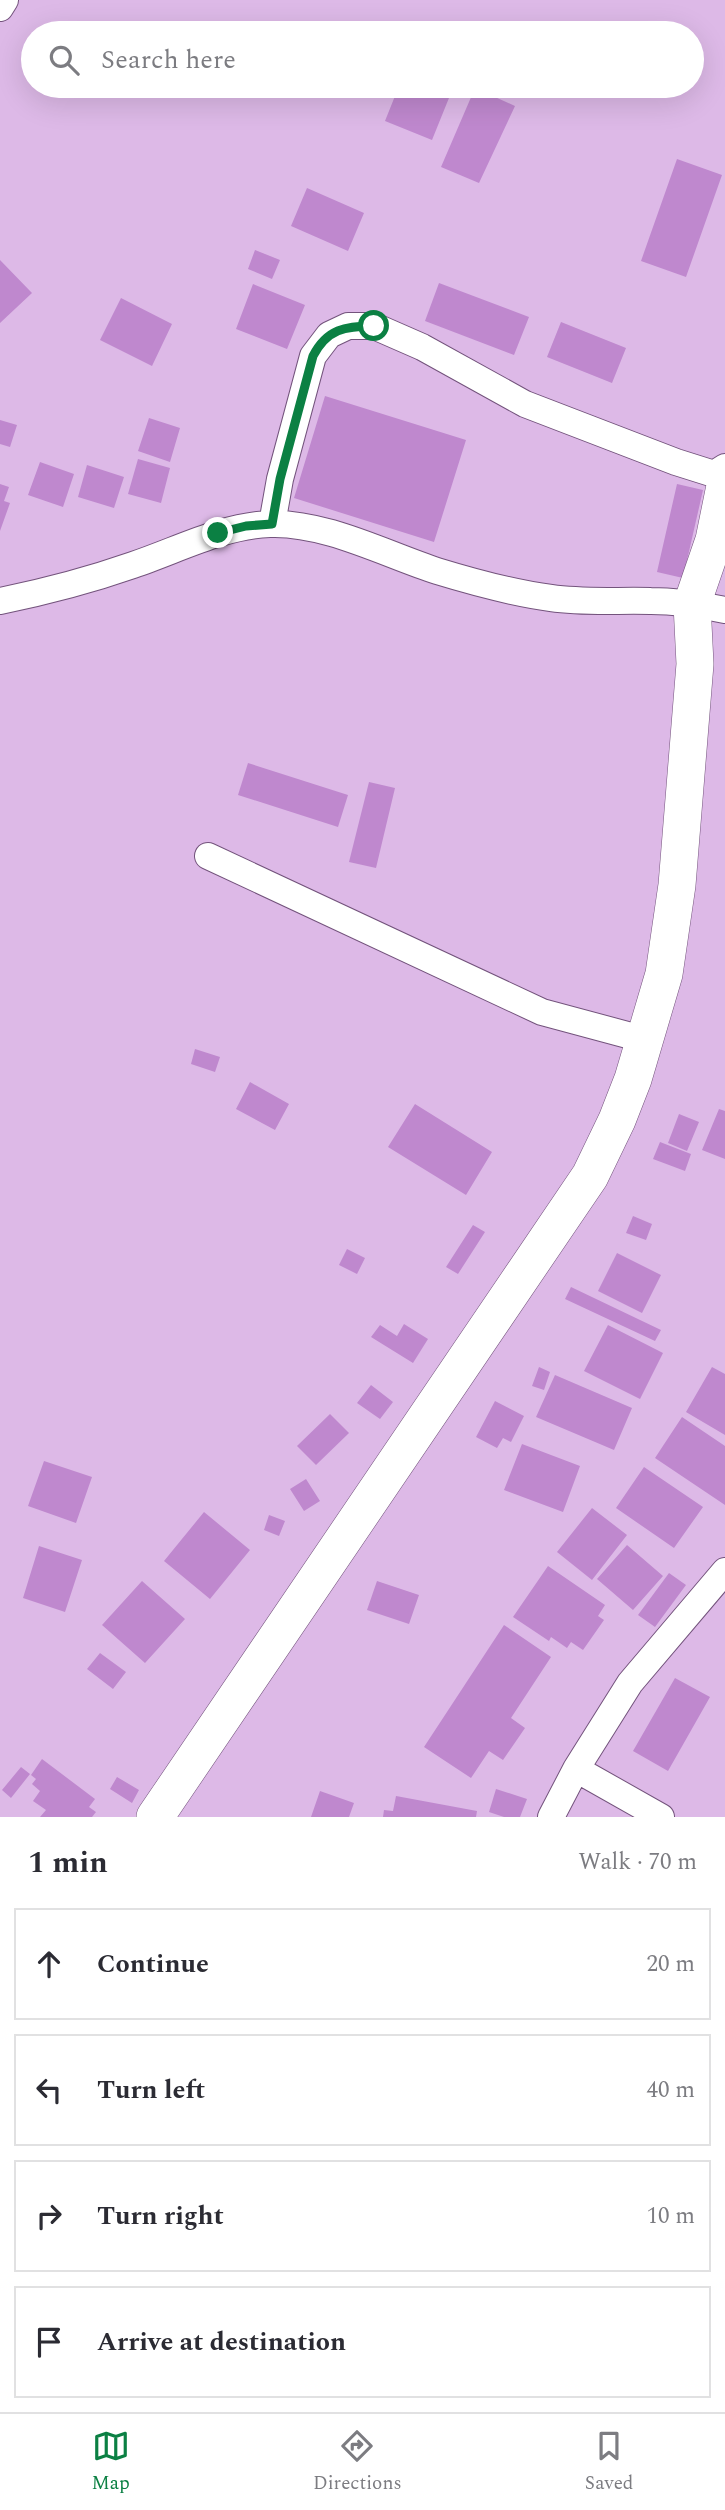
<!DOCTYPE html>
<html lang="en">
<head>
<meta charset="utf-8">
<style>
  :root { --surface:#fff; --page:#f7f7f7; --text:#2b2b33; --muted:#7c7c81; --line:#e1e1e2; --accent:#0b8043 }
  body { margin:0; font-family:Spectral,serif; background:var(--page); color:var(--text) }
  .stop { position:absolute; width:21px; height:21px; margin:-16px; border:5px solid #0b8043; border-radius:50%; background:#fff }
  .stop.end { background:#0b8043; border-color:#fff; box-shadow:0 2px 7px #0008 }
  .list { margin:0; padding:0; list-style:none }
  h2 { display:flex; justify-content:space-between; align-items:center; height:91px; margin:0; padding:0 28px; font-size:30px }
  h2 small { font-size:23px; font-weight:400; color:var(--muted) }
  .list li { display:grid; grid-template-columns:46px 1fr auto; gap:21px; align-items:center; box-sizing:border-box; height:112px; margin:0 14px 14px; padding:0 14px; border:2px solid var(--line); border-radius:0px }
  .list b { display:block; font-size:26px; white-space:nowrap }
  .list em { font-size:23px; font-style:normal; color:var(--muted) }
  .icon { flex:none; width:38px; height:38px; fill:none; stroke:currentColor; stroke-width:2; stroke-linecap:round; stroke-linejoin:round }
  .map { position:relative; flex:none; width:725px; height:1817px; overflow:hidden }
  .search { position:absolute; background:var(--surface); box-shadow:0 7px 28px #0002; left:21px; right:21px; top:21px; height:77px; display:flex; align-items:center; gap:18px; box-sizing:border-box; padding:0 24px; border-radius:38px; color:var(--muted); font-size:26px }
  .sheet { height:595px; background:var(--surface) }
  nav { display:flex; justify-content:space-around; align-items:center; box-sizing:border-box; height:98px; border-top:2px solid var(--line); background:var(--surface); font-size:19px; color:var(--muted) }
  nav a { display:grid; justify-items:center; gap:4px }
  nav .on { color:var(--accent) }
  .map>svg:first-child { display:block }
</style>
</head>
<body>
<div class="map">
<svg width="725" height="1817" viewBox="0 0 725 1817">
  <rect width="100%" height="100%" fill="#ddb9e7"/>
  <path fill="#bf88ce" d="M399 86 453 88 432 140 385 121Z
    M475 88 515 106 479 183 441 167Z
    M677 159 722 175 686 277 641 261Z
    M307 188 364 213 348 251 291 226Z
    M255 250 280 260 272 279 248 269Z
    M0 260 32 293 0 323Z
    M439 283 529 317 514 355 425 321Z
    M253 284 305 305 287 349 236 329Z
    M121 298 172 324 152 366 100 340Z
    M561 322 626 348 612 383 547 357Z
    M325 396 466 440 434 542 294 498Z
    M149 418 180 428 170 462 138 451Z
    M0 420 17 425 10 447 0 444Z
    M138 459 170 468 161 503 128 494Z
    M40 462 74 474 63 507 28 495Z
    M87 465 124 477 114 508 78 497Z
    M0 484 9 487 4 501 10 503 0 531Z
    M677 484 703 490 683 578 657 572Z
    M248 763 348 795 338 827 238 795Z
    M369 782 395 788 376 868 349 862Z
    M195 1049 220 1057 215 1072 191 1064Z
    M250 1082 289 1104 275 1130 236 1109Z
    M415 1104 492 1152 466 1195 388 1147Z
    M719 1109 725 1111V1159L702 1150Z
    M679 1114 699 1122 687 1151 668 1143Z
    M660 1142 691 1154 685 1171 653 1159Z
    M633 1216 652 1224 646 1240 626 1233Z
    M473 1225 485 1232 458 1274 446 1267Z
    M347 1249 365 1258 357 1274 339 1265Z
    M617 1253 661 1275 642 1313 598 1291Z
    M571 1287 661 1330 655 1341 565 1299Z
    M404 1324 428 1339 413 1363 371 1337 380 1325 397 1336Z
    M608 1325 663 1353 640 1399 584 1371Z
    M539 1367 550 1372 544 1390 532 1386Z
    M712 1367 725 1374V1435L686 1412Z
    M555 1375 632 1408 614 1450 536 1417Z
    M371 1385 393 1402 380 1419 357 1403Z
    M495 1401 524 1416 511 1442 503 1438 497 1448 476 1437Z
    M330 1414 349 1433 316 1465 297 1446Z
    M682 1417 725 1446V1505L655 1458Z
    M522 1444 580 1466 563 1512 504 1490Z
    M44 1461 92 1477 76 1523 28 1506Z
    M644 1467 703 1507 674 1548 616 1508Z
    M306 1479 320 1501 304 1511 290 1489Z
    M592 1508 627 1535 592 1580 557 1552Z
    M204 1512 250 1550 210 1599 164 1561Z
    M269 1515 285 1521 279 1536 264 1530Z
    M627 1545 663 1576 633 1610 597 1579Z
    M39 1546 82 1560 65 1612 23 1598Z
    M548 1566 605 1605 598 1616 604 1620 583 1650 571 1642 567 1648 551 1637 549 1641 513 1617Z
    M669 1573 686 1585 655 1627 638 1615Z
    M142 1581 185 1619 145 1663 102 1625Z
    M377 1581 419 1595 409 1624 367 1610Z
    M504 1625 551 1657 511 1718 525 1728 503 1760 489 1751 471 1778 424 1747Z
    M100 1653 126 1672 113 1689 87 1669Z
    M675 1678 710 1697 668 1771 633 1751Z
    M42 1759 95 1799 89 1807 96 1812 92 1817H40L46 1810 33 1801 40 1791 32 1784 36 1779 31 1775Z
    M21 1767 30 1774 11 1798 2 1790Z
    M117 1777 139 1790 132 1803 110 1789Z
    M496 1789 527 1799 520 1817H504L489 1812Z
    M320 1791 354 1803 349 1817H311Z
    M396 1796 477 1811 476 1817H383L384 1810 393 1811Z"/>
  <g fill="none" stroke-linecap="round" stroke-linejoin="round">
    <defs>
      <path id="street" d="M0 8 5 0
        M272 524 280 479 313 356 329 335 348 326H374L422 347 525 404 676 462 714 474 725 467
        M0 601C44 592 90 580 133 565 178 550 222 526 270 524 325 522 385 554 437 571 473 582 513 593 551 598 584 603 618 600 651 601 676 601 701 605 725 610
        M208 856 542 1012 646 1040
        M576 1769 661 1817
        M551 1817 576 1769 630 1683 725 1571"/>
      <path id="secondary" d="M155 1817 590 1176 617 1120 633 1079 664 974 677 885 695 664 692 604 714 540 725 486"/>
    </defs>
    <use href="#street" stroke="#73537c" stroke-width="28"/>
    <use href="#secondary" stroke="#73537c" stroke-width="38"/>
    <use href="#street" stroke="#fff" stroke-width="26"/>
    <use href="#secondary" stroke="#fff" stroke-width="37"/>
  </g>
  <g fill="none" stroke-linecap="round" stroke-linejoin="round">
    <path stroke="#0b8043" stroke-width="9" d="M218 533 246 526 272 524 280 479 313 356C327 329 345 326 374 326"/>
  </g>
</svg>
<div class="stop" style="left:374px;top:326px"></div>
<div class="stop end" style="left:218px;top:533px"></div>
<div class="search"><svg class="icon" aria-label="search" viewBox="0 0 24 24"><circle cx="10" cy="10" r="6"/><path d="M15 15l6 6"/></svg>Search here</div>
</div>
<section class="sheet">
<h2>1 min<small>Walk · 70 m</small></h2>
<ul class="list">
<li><svg class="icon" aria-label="ahead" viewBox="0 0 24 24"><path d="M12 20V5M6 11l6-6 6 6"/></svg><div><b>Continue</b></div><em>20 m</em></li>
<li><svg class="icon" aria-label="left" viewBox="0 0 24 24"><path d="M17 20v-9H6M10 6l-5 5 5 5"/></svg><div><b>Turn left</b></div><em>40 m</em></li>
<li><svg class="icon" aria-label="right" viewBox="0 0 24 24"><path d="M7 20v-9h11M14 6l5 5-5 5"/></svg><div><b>Turn right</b></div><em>10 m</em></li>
<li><svg class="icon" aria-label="arrive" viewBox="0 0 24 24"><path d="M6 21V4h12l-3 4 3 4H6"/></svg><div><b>Arrive at destination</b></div></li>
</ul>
</section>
<nav>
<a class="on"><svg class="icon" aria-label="map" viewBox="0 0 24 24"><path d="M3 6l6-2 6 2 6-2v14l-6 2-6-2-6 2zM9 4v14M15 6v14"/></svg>Map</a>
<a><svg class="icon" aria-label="directions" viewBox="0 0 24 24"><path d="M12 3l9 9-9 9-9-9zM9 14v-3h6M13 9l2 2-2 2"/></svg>Directions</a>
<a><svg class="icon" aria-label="saved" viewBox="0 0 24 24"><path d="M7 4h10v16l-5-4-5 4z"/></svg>Saved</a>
</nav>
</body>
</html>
